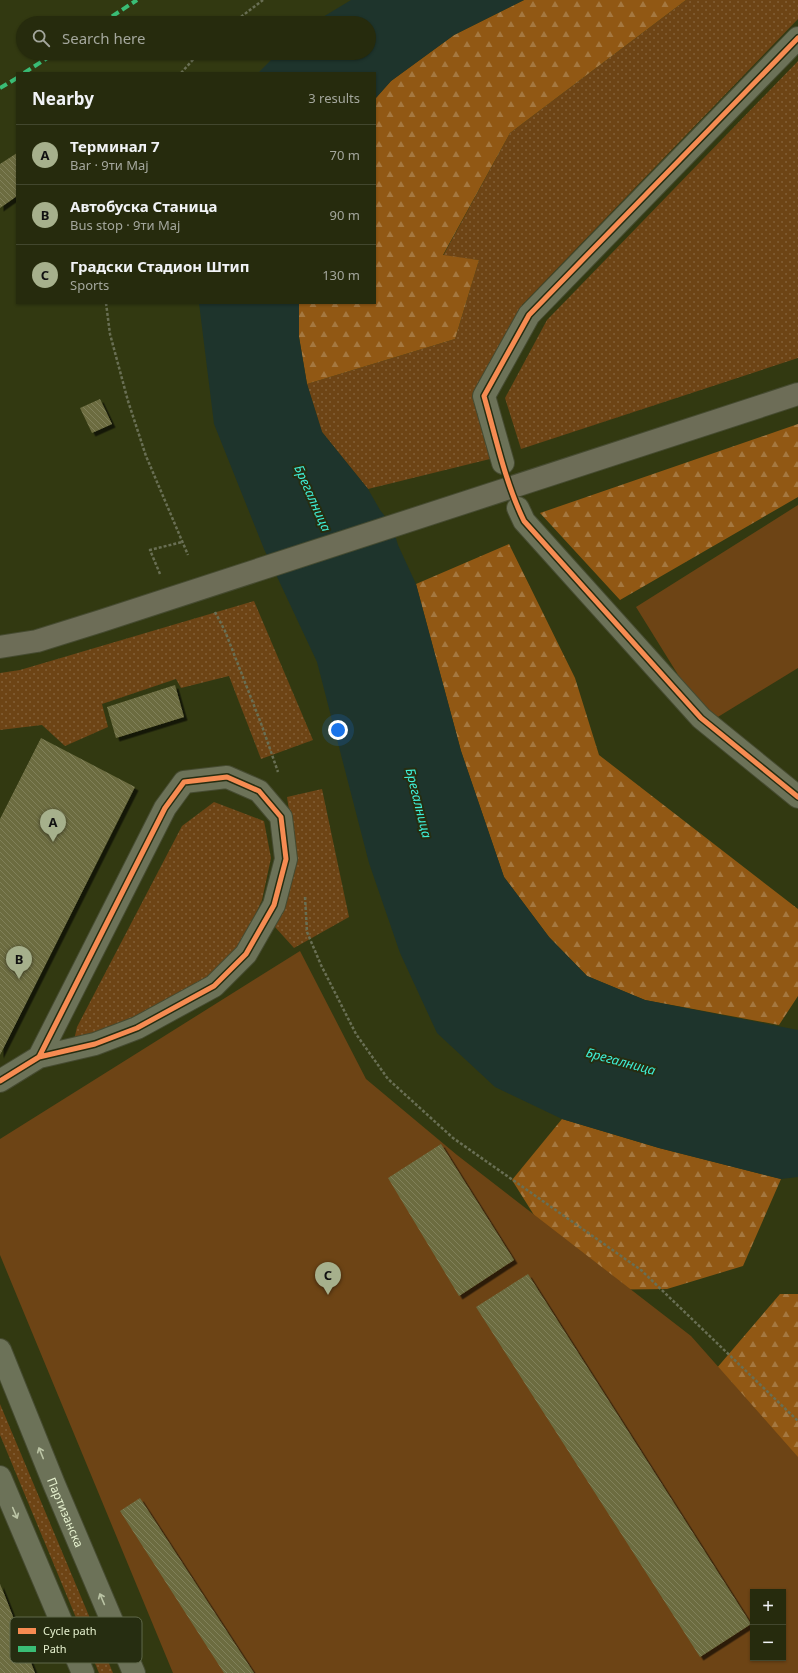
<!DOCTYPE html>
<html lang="en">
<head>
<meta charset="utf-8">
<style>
  :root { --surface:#262b0d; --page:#2e3316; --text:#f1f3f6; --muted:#a4a79d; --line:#42472e; --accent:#a6b08c }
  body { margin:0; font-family:"Noto Sans",sans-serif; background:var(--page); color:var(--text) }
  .controls { position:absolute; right:12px; bottom:12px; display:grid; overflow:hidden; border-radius:0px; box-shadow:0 1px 3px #0004 }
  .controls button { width:36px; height:36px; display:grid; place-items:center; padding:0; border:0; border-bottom:1px solid var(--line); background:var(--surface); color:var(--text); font:20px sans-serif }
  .you { position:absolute; left:338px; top:730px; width:14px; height:14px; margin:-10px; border:3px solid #fff; border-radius:50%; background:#1a73e8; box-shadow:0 0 0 6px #1a73e833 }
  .badge { display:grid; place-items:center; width:26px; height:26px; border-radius:50%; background:var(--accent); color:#111; font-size:13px; font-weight:700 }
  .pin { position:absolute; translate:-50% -33px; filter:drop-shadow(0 1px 2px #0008) }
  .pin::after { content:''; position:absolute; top:21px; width:14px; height:12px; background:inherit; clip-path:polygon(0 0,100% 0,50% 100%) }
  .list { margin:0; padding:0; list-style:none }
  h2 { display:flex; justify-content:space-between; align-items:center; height:52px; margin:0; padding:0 16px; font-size:17px }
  h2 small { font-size:13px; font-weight:400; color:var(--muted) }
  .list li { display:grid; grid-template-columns:26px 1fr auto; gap:12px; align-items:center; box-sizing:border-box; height:60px; padding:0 16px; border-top:1px solid var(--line) }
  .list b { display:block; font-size:15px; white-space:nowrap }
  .list p { margin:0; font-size:13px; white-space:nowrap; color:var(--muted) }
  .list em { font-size:13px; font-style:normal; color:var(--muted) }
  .icon { flex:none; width:22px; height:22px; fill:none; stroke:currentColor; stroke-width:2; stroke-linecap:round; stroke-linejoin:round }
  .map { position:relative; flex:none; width:798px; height:1673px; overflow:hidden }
  .search { position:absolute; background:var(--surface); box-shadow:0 1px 3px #0004; left:16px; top:16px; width:360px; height:44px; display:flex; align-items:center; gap:10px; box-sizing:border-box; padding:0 14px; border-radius:22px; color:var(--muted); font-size:15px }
  .panel { position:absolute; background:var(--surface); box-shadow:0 1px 3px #0004; left:16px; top:72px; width:360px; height:232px; border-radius:0px }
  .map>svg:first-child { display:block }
</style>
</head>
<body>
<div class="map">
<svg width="798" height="1673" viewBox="0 0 798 1673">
  <defs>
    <pattern id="grass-dots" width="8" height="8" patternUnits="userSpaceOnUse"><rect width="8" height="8" fill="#6d4415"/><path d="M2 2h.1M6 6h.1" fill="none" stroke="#825f36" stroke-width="1.8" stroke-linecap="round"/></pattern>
    <pattern id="forest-firs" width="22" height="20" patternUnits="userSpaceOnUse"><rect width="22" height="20" fill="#915814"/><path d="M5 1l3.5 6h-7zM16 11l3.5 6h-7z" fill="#a57840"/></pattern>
    <pattern id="building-back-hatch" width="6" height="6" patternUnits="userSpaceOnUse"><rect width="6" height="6" fill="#6c6c40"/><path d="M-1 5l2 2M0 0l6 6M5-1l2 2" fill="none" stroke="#81815a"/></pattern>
    <filter id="shadow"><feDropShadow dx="3.5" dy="3.5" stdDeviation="0" flood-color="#0009"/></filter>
  </defs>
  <rect width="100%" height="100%" fill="#323911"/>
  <path fill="url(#grass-dots)" d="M686 0H798V19L522 305 475 391 490 459 368 489 322 432 307 384 455 339 479 260 443 256 510 133Z
    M798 61V358L521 449 505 398 547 320Z
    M254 601 313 740 261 759 229 676 181 688 176 679 102 704 108 727 65 746 42 725 0 730V673L20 670Z
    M322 789 349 917 294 948 275 927 297 863 287 797Z
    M214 802 264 821 271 858 262 900 240 948 208 980 98 1035 74 1040 77 1027 182 826Z
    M0 1404 113 1673H99L0 1435Z"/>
  <path fill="url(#forest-firs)" d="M524 0H686L510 133 443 255 479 260 455 339 307 384 299 337V303H375V99L391 81 454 35Z
    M798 424V497L620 600 540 513Z
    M509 544 575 678 599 755 798 909V996L779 1025 645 1000 587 976 549 937 504 877 461 751 416 584Z
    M562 1119 659 1148 781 1179 743 1266 667 1289 581 1290 512 1180Z
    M780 1294H798V1460L710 1376Z"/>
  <path fill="#6d4415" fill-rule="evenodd" d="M798 505V668L708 723 636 607Z
    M300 951 366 1079 457 1155 691 1336 798 1457V1673H173L0 1255V1139ZM753 1592H783V1658H753Z"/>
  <path fill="#1e342c" d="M351 0H524L454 35 391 81 375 99V73H258L278 53H369V23H313Z
    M199 303H299V337L307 384 322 432 368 489 380 510 392 525 398 545 416 584 461 751 504 877 549 937 587 976 645 1000 798 1030V1177L781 1179 659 1148 562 1119 495 1087 437 1033 400 953 369 863 317 662 264 549 214 424Z"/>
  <path fill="url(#building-back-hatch)" filter="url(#shadow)" d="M17 153V196L0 208V164Z
    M100 399 112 424 92 433 80 408Z
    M175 685 184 717 116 738 107 707Z
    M41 738 135 787 0 1055V819Z
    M441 1144 514 1260 459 1296 388 1178Z
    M528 1274 751 1624 700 1657 476 1307Z
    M140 1498 254 1673H224L120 1511Z
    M0 1584 5 1596 35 1673H0Z"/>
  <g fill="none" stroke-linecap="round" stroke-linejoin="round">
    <defs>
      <g id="minor">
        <path d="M503 463 484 396 529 315 798 38"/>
        <path d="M518 508 524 521 701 718 798 797"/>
        <path d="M0 1081 39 1057 95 1044 137 1028 214 986 246 954 274 905 286 859 281 817 259 791 227 777 184 782 165 808 39 1057"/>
        <path id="s1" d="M0 1350 54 1484 134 1673"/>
        <path d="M0 1477 83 1673"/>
      </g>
      <path id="major" d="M0 647 37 641 101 621 798 394"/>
    </defs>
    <use href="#minor" stroke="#464b31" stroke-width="24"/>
    <use href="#major" stroke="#464b31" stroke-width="24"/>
    <path stroke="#696f54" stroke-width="2.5" stroke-dasharray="3 2" stroke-linecap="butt" d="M233 23 263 0
      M181 73 199 53
      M106 303 110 334 128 401 146 456 188 555
      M160 574 150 550 182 542
      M215 612 225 631 262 726 278 772
      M305 897 307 932 321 965 356 1034 388 1079 453 1138 641 1270 798 1421"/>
    <use href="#minor" stroke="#6c7258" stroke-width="22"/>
    <use href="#major" stroke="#6d6d57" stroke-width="22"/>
    <path stroke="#3abd76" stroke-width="4" stroke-dasharray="8 4" stroke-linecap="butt" d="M102 23 137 0
      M24 73 55 53
      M0 88 17 78"/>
    <defs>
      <path id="cycleway" d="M798 38 529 315 484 396C496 438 505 482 524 521L701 718 798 797
        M0 1081 39 1057 95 1044 137 1028 214 986 246 954 274 905 286 859 281 817 259 791 227 777 184 782 165 808 39 1057"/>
    </defs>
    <use href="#cycleway" stroke="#262d11" stroke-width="8"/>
    <use href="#cycleway" stroke="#f68b52" stroke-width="5"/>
  </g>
  <defs><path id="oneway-shaft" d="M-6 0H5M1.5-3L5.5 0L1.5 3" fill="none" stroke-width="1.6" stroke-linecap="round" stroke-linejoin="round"/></defs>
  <g stroke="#bbc4a5">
    <use href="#oneway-shaft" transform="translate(41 1453) rotate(-112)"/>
    <use href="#oneway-shaft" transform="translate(15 1513) rotate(67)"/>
    <use href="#oneway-shaft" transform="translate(102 1599) rotate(-113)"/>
  </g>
  <g text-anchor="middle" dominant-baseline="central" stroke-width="4" stroke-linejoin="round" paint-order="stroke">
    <g font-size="12" fill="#e5f0ce" stroke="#262d11">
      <text stroke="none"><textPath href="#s1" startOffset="175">Партизанска</textPath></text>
    </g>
    <g font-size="13" font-style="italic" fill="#3fefd7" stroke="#262d11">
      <text transform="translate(313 498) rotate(66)">Брегалница</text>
      <text transform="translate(419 803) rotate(76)">Брегалница</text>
      <text transform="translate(621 1061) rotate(15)">Брегалница</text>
    </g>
  </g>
  <rect x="10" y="1617" width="132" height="46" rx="6" fill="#262d11" stroke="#5f684a" stroke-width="1"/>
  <rect x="18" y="1628" width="18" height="6" fill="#f68b52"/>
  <rect x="18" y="1646" width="18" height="6" fill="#3abd76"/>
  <g font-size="11" fill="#e5f0ce">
    <text x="43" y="1635">Cycle path</text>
    <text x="43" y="1653">Path</text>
  </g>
</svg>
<div class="controls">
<button>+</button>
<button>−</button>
</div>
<div class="you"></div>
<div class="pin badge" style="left:53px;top:842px">A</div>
<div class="pin badge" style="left:19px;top:979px">B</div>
<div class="pin badge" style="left:328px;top:1295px">C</div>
<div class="search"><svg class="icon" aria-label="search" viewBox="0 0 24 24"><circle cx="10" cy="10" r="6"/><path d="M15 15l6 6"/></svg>Search here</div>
<section class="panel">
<h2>Nearby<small>3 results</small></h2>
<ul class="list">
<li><span class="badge">A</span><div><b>Терминал 7</b><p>Bar · 9ти Мај</p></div><em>70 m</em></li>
<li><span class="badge">B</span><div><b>Автобуска Станица</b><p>Bus stop · 9ти Мај</p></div><em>90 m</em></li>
<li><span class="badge">C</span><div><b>Градски Стадион Штип</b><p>Sports</p></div><em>130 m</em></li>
</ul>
</section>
</div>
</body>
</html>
